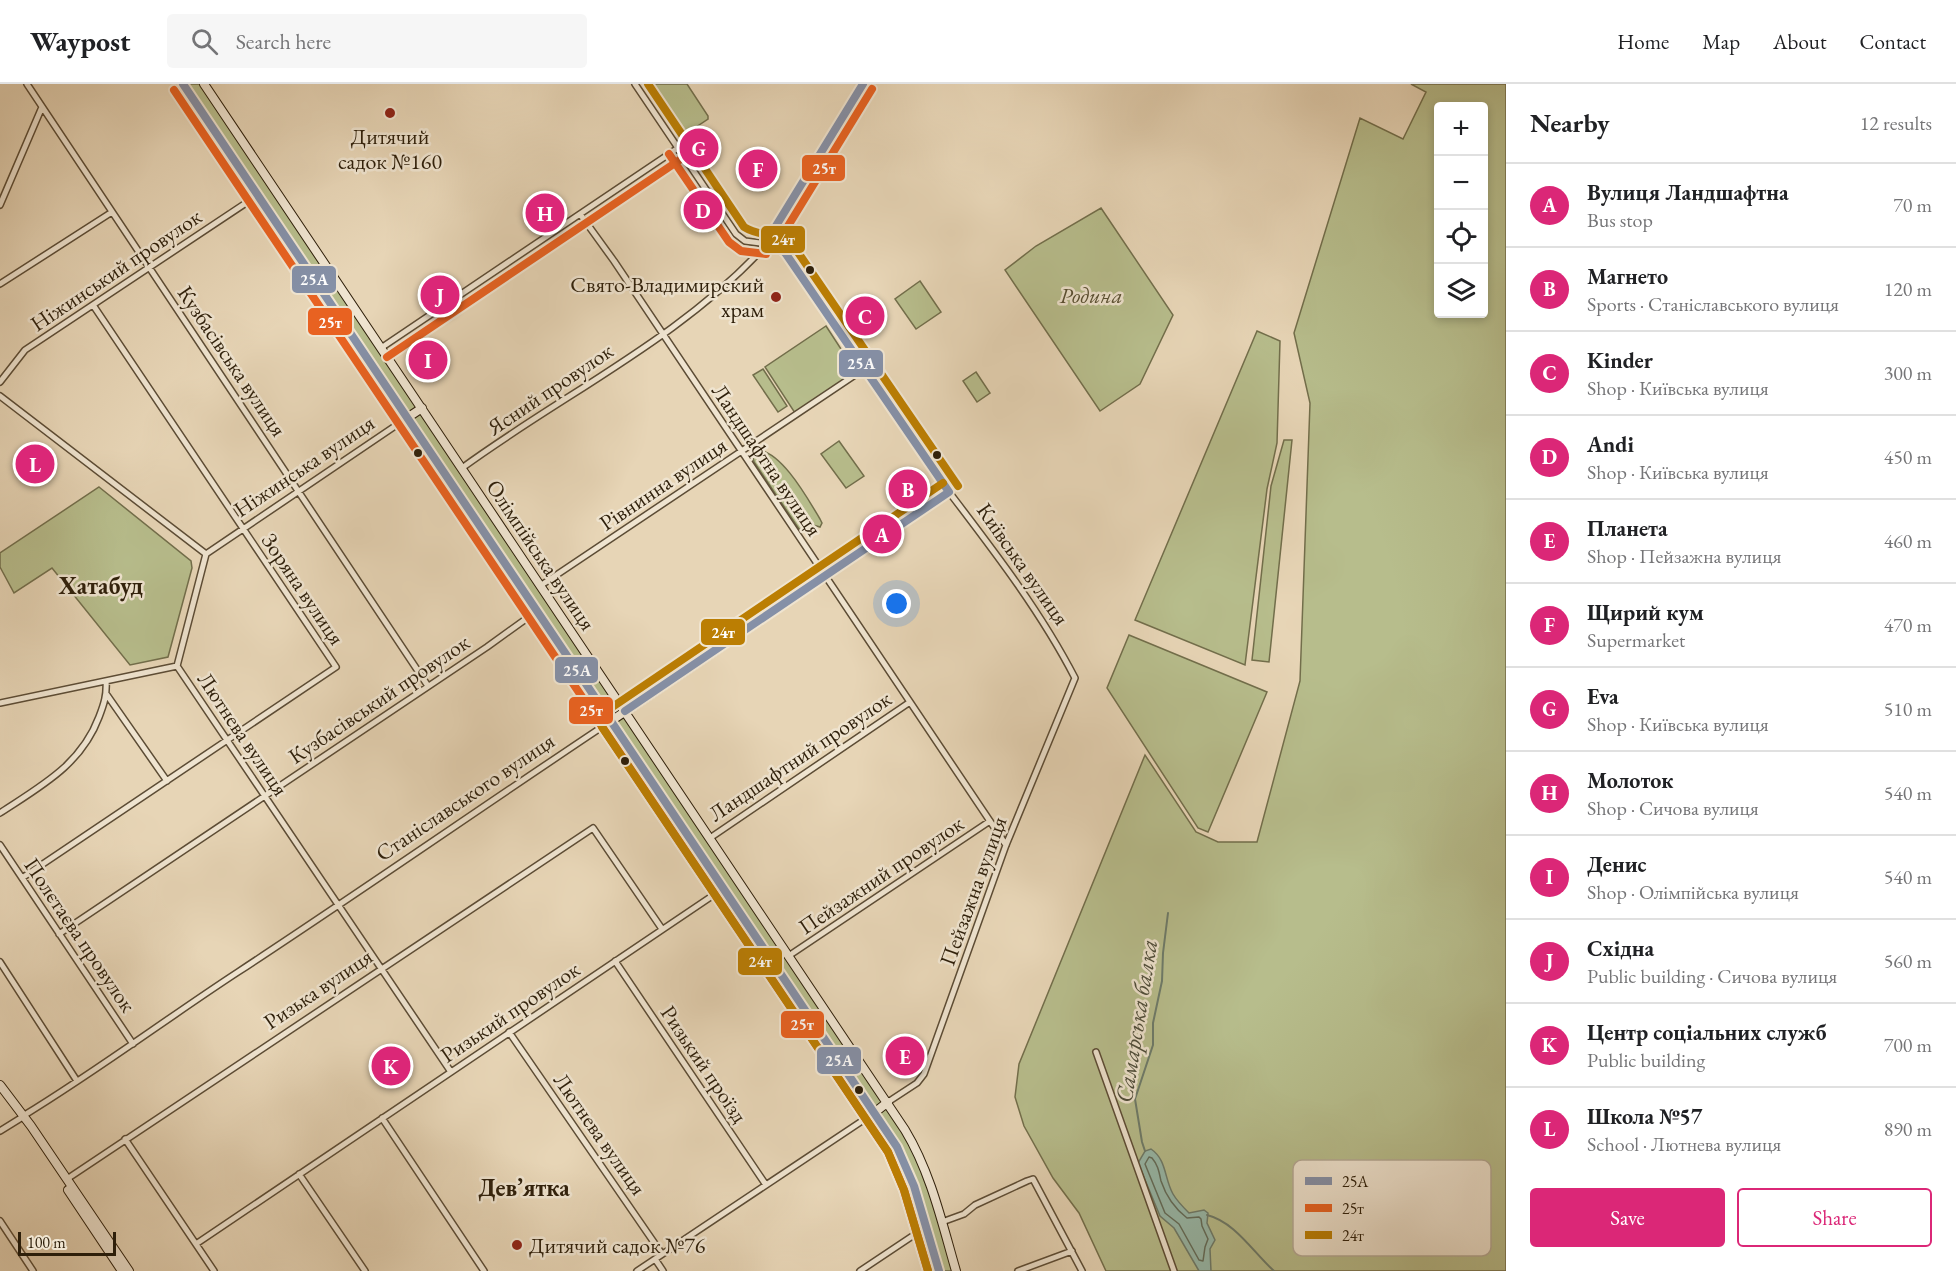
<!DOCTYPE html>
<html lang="en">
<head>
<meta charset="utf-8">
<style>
  :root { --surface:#fff; --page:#f6f6f6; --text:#202124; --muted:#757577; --line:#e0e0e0; --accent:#db2777 }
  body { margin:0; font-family:"EB Garamond",serif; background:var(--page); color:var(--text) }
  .controls { position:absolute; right:18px; top:18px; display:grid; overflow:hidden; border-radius:6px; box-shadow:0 3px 9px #0003 }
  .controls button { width:54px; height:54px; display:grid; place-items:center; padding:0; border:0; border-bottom:2px solid var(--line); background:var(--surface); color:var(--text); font:30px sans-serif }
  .scale { position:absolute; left:18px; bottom:15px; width:98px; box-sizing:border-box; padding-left:6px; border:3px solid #2e1f0a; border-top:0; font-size:16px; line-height:21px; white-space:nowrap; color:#2e1f0a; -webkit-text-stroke:4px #efe4d0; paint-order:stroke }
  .you { position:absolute; left:897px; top:520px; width:21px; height:21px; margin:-15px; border:4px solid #fff; border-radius:50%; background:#1a73e8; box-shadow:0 0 0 9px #1a73e833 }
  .badge { display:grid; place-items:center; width:39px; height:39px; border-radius:50%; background:var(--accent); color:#fff; font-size:20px; font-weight:700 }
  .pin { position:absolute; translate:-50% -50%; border:3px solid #fff; box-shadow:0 2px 6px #0006 }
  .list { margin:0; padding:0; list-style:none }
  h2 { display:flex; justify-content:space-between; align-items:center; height:78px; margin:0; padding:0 24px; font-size:26px }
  h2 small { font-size:20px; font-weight:400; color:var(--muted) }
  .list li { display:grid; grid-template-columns:39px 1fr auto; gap:18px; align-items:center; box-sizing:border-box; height:84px; padding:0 24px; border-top:2px solid var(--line) }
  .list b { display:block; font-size:22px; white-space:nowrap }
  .list p { margin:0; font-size:20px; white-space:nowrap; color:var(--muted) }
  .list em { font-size:20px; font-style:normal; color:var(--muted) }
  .actions { display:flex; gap:12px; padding:18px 24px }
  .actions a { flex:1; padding:14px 0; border:2px solid var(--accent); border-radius:6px; text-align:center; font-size:21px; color:var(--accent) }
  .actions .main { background:var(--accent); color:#fff }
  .icon { flex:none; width:33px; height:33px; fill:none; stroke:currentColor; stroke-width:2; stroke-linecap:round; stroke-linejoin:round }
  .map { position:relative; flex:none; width:1506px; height:1187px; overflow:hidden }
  header { display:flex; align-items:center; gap:36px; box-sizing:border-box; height:84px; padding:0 30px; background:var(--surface); border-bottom:2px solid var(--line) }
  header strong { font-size:28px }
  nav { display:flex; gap:33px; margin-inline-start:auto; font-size:21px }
  .search { width:420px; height:54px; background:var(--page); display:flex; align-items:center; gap:15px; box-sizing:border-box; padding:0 21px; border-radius:6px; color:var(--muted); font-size:22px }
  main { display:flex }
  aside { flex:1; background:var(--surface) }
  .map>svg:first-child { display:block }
</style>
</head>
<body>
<header>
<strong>Waypost</strong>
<div class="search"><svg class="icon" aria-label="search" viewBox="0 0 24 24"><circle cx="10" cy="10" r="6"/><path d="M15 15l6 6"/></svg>Search here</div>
<nav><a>Home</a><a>Map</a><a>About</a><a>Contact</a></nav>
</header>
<main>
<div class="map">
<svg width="1506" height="1187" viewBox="0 0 1506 1187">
  <rect width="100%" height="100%" fill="#e7d5b6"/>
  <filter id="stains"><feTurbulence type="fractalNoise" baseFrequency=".00333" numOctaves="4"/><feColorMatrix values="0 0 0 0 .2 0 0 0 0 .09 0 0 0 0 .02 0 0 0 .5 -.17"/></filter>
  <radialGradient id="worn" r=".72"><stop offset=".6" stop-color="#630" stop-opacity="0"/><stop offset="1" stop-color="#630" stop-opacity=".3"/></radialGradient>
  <path fill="#b7bd8c" stroke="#726e4b" stroke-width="1.5" fill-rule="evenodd" d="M183 0H203L914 1060 956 1187H939L907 1083Z
    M651 0H687L708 32V35L687 49 684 48Z
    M1411 0H1506V1187H1106L1079 1129 1053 1094 1024 1042 1015 1013 1019 980 1145 671 1196 748 1218 758H1257L1300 597 1310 319 1294 249 1360 34 1403 55 1426 8ZM1438 22H1484V230H1438Z
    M1101 124 1173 231 1140 300 1100 327 1005 186 1036 162Z
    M920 197 941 228 916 245 895 215Z
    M826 242 856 288 795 329 765 283Z
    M1257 247 1280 257 1277 359 1267 405 1245 581 1135 536Z
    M763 285 787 322 778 328 753 291Z
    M976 288 990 309 977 318 963 297Z
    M1284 356H1292L1269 578 1252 576 1271 402Z
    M839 357 864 392 846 404 821 370Z
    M755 366C780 364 808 415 820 435L822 439 820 443 810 440 806 445H799L754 378 752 369Z
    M99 403 191 477 192 484 168 573 130 581 52 484 14 509 0 483V469Z
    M1129 551 1267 608 1208 748 1198 744 1107 604Z"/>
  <path fill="#97b9aa" stroke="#6d7b6a" stroke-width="1.5" d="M1151 1065C1167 1076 1164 1094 1173 1110 1177 1117 1183 1123 1189 1129L1204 1126 1208 1129 1207 1139 1215 1156 1210 1165 1211 1187H1199L1174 1144 1160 1132 1138 1079 1145 1067Z"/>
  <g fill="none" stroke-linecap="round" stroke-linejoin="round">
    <path stroke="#626c5a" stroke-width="1.5" d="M1149 1073 1152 1074C1158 1081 1159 1088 1161 1097 1166 1112 1174 1124 1187 1134L1199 1133 1201 1135 1202 1142 1208 1155 1205 1163 1203 1177 1199 1176 1179 1140 1165 1129 1145 1080Z"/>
    <path stroke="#6d7b6a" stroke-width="2" d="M1145 1067 1142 1058 1135 1015 1153 961V939L1162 897 1163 869 1168 829
      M1207 1131C1235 1138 1253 1168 1274 1187"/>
    <defs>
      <path id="street" d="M27 0 428 602
        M635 0 736 150 745 157 767 160
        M0 121 42 23
        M580 130 614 177 1006 761
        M0 200 112 128
        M381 264 678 64
        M0 298 25 266 258 111
        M0 312 206 470
        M462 384C563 310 682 254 767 160
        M206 470 177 582 451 988
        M206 470 407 334
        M540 502 864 285
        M107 611 167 697
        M0 619 177 582
        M0 729C41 702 81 681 99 633 104 620 107 611 106 597
        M710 754 910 618
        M0 761 133 960
        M22 794 336 583 93 221
        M59 850 487 563 537 527
        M790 871 990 737
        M615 877 766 1101
        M0 878 77 997
        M509 948 662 1170
        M1096 968 1174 1187
        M888 1018 917 999 924 990 1006 761 1075 594C1041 528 994 467 949 408
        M23 1032C97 987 166 935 238 888 363 806 486 720 611 637
        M382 1034 484 1187
        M0 1047 21 1034
        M125 1055 214 1187
        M299 1090 365 1187
        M67 1095 593 744 662 845
        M0 1137 33 1187
        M942 1138 964 1130 975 1121 1027 1097 1033 1095 1082 1187
        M196 1160 724 804
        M655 1175 663 1187
        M637 1187 874 1029
        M860 1187 926 1143
        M1018 1187 1072 1167"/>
      <path id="secondary" d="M183 0 897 1063 914 1102 939 1187
        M204 0 905 1046C931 1089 942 1139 956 1187
        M407 334 422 324
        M611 637 949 408 786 170 780 163 767 160 771 150 863 0
        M0 1001 31 1042 129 1187
        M874 1029 888 1018
        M68 1106 122 1187"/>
    </defs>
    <use href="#street" stroke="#5c4c35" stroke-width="8"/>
    <use href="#secondary" stroke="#2e1f0a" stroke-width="10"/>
    <use href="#street" stroke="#efe4d0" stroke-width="5"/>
    <use href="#secondary" stroke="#efe4d0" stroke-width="8"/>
    <defs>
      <path id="bus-1" d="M183 0 897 1063 914 1102 939 1187
        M767 160 780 163 786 170 949 408
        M767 160 771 150 863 0
        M625 627 949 408"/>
      <path id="bus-2" d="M174 6 888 1068 904 1106 928 1187
        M669 70 729 158 741 167 766 170
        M777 164 780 155 872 5
        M387 273 684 73"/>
      <path id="bus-3" d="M648 0 744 143C761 154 778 147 795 164L958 402
        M928 1187 904 1106 888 1068 602 643 601 637 605 628 943 399"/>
    </defs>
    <use href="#bus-1" stroke="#efe4d0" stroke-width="12"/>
    <use href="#bus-2" stroke="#efe4d0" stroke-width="12"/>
    <use href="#bus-3" stroke="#efe4d0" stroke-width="12"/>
    <use href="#bus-1" stroke="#8590a7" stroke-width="8"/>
    <use href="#bus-2" stroke="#e86221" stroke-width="8"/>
    <use href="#bus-3" stroke="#bb7e03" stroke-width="8"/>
  </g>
  <g fill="#8f2418" stroke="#efe4d0" stroke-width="2">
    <circle cx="390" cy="29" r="6"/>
    <circle cx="776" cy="213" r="6"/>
    <circle cx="517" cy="1161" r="6"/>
  </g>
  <g fill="#2e1f0a" stroke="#efe4d0" stroke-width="2">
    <circle cx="810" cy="186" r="5"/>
    <circle cx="418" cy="369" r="5"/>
    <circle cx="937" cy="371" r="5"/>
    <circle cx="625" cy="677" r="5"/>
    <circle cx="859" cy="1006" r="5"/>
  </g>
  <g text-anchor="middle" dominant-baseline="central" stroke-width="5" stroke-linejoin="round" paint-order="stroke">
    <g font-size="22" fill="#2e1f0a" stroke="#efe4d0">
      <text x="390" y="52">Дитячий<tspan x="390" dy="25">садок №160</tspan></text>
      <text x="764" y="200" text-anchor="end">Свято-Владимирский<tspan x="764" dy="25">храм</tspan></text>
      <text x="529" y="1161" text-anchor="start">Дитячий садок №76</text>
    </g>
    <g font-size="22" fill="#2e1f0a" stroke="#efe4d0">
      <text transform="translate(116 186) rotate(-34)">Ніжинський провулок</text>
      <text transform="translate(232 277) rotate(56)">Кузбасівська вулиця</text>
      <text transform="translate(550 305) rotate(-34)">Ясний провулок</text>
      <text transform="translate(767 376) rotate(56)">Ландшафтна вулиця</text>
      <text transform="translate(304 382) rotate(-34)">Ніжинська вулиця</text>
      <text transform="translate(663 400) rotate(-34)">Рівнинна вулиця</text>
      <text transform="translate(541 471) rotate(56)">Олімпійська вулиця</text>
      <text transform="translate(1023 480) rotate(55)">Київська вулиця</text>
      <text transform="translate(303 505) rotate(56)">Зоряна вулиця</text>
      <text transform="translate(379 615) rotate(-34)">Кузбасівський провулок</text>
      <text transform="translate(243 650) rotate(56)">Лютнева вулиця</text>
      <text transform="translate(800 672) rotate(-34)">Ландшафтний провулок</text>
      <text transform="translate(465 713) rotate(-34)">Станіславського вулиця</text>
      <text transform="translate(881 791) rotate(-34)">Пейзажний провулок</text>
      <text transform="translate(973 807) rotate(-70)">Пейзажна вулиця</text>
      <text transform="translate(80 851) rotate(56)">Полєтаєва провулок</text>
      <text transform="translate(318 905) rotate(-34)">Ризька вулиця</text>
      <text transform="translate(510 928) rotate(-34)">Ризький провулок</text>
      <text transform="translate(704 980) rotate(56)">Ризький проїзд</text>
      <text transform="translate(600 1050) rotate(55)">Лютнева вулиця</text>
    </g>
    <g font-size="22" font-style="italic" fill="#574e31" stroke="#efe4d0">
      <text x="1091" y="211">Родина</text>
    </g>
    <g font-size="24" font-weight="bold" fill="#2e1f0a" stroke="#efe4d0">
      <text x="101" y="501">Хатабуд</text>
      <text x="524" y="1103">Дев’ятка</text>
    </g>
    <g font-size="24" font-style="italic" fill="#4e4d3a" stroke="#efe4d0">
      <text transform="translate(1136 937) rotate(-81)">Самарська балка</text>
    </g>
  </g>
  <rect x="1293" y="1076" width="198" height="96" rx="9" fill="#efe4d0" stroke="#b5a995" stroke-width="1.5"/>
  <rect x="1305" y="1093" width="27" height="8" fill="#8590a7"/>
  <rect x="1305" y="1120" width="27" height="8" fill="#e86221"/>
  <rect x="1305" y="1147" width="27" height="8" fill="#bb7e03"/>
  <g font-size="16" fill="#2e1f0a">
    <text x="1342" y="1103">25А</text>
    <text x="1342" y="1130">25т</text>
    <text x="1342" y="1157">24т</text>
  </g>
  <g stroke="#efe4d0" stroke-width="2">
    <rect x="801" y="70" width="45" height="28" rx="6" fill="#e86221"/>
    <rect x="760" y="141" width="46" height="29" rx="6" fill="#bb7e03"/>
    <rect x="291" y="181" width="46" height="29" rx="6" fill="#8590a7"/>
    <rect x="307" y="223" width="46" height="29" rx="6" fill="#e86221"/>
    <rect x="838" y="265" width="46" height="29" rx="6" fill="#8590a7"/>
    <rect x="700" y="534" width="46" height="28" rx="6" fill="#bb7e03"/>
    <rect x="554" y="572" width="45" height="28" rx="6" fill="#8590a7"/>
    <rect x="568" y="612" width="46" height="29" rx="6" fill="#e86221"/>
    <rect x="737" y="863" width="46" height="29" rx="6" fill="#bb7e03"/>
    <rect x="780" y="926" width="45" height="29" rx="6" fill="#e86221"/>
    <rect x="816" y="962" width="46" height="29" rx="6" fill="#8590a7"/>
  </g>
  <g font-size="16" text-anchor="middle" font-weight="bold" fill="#fff">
    <text x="824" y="90">25т</text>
    <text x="783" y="161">24т</text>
    <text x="314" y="201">25А</text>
    <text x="330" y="244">25т</text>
    <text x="861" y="285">25А</text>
    <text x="723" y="554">24т</text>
    <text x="577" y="592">25А</text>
    <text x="591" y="632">25т</text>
    <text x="760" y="883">24т</text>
    <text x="802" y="946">25т</text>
    <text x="839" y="982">25А</text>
  </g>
  <rect width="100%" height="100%" filter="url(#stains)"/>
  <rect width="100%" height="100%" fill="url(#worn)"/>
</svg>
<div class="controls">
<button>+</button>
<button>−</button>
<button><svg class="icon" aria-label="locate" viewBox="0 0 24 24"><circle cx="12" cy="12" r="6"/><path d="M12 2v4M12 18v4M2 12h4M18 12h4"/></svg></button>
<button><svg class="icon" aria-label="layers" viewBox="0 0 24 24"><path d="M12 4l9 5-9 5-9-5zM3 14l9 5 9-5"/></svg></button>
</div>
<div class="scale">100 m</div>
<div class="you"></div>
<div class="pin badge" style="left:882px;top:450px">A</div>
<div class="pin badge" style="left:908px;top:405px">B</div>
<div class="pin badge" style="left:865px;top:232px">C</div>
<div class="pin badge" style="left:703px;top:126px">D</div>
<div class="pin badge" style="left:905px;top:972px">E</div>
<div class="pin badge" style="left:758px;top:85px">F</div>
<div class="pin badge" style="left:699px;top:64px">G</div>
<div class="pin badge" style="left:545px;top:129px">H</div>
<div class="pin badge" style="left:428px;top:276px">I</div>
<div class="pin badge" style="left:440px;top:211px">J</div>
<div class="pin badge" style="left:391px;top:982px">K</div>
<div class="pin badge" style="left:35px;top:380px">L</div>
</div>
<aside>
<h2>Nearby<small>12 results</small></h2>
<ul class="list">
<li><span class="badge">A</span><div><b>Вулиця Ландшафтна</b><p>Bus stop</p></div><em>70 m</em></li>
<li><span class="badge">B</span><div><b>Магнето</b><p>Sports · Станіславського вулиця</p></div><em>120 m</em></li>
<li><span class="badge">C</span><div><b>Kinder</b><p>Shop · Київська вулиця</p></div><em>300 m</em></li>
<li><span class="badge">D</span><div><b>Andi</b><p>Shop · Київська вулиця</p></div><em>450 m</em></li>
<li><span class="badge">E</span><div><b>Планета</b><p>Shop · Пейзажна вулиця</p></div><em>460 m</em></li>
<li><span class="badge">F</span><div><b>Щирий кум</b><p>Supermarket</p></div><em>470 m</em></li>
<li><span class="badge">G</span><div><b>Eva</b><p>Shop · Київська вулиця</p></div><em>510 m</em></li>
<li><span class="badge">H</span><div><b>Молоток</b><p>Shop · Сичова вулиця</p></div><em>540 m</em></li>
<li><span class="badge">I</span><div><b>Денис</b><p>Shop · Олімпійська вулиця</p></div><em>540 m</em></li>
<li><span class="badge">J</span><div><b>Східна</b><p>Public building · Сичова вулиця</p></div><em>560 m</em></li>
<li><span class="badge">K</span><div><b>Центр соціальних служб</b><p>Public building</p></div><em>700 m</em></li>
<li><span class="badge">L</span><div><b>Школа №57</b><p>School · Лютнева вулиця</p></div><em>890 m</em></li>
</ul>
<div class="actions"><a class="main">Save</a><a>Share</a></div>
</aside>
</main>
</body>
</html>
